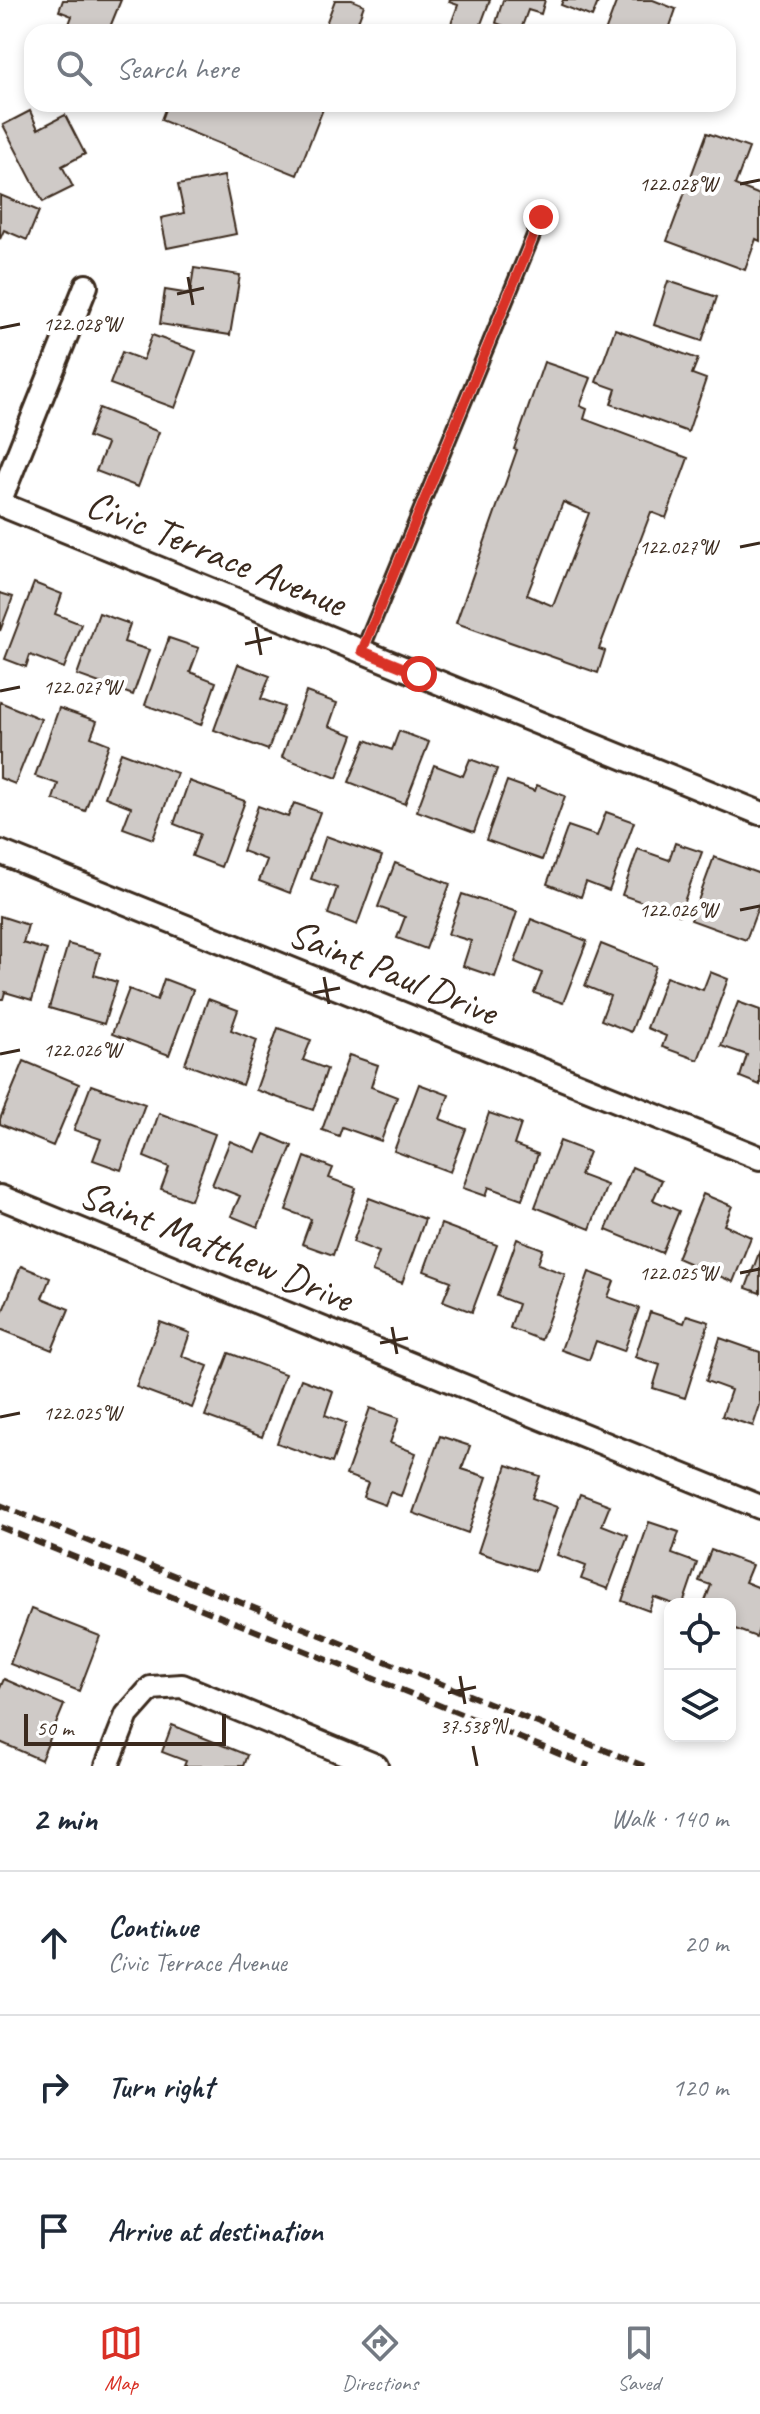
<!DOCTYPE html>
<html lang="en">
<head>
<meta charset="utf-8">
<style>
  :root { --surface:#fff; --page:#f6f6f7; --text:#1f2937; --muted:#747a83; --line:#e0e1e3; --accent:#d93025 }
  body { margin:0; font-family:Caveat,sans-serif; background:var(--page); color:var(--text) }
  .controls { position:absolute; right:24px; bottom:24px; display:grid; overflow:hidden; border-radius:16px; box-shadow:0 4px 12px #0003 }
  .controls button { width:72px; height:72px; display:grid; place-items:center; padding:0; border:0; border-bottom:2px solid var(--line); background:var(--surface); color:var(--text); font:40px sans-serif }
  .scale { position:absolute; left:24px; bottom:20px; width:202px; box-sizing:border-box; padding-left:8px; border:4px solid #3b2a1e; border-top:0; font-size:22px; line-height:28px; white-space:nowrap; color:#3b2a1e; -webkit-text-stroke:6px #fff; paint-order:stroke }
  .stop { position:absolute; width:24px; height:24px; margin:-18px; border:6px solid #d93025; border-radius:50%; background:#fff }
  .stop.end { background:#d93025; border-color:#fff; box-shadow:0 2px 8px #0008 }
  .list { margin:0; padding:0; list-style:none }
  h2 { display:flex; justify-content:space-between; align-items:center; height:104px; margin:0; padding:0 32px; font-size:34px }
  h2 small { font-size:26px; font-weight:400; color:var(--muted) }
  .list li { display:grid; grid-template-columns:52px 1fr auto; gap:24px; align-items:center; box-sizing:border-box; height:144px; padding:0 32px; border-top:2px solid var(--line) }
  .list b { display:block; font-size:30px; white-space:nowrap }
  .list p { margin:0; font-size:26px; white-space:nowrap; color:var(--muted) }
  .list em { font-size:26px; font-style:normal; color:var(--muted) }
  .icon { flex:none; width:44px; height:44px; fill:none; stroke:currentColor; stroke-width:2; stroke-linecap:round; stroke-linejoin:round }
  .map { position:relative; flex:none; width:760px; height:1766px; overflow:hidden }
  .search { position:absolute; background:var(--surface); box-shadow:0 4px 12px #0003; left:24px; right:24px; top:24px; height:88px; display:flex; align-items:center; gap:20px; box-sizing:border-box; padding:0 28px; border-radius:24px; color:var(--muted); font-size:30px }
  .sheet { height:536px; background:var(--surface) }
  nav { display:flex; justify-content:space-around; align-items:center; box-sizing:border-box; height:112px; border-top:2px solid var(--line); background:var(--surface); font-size:22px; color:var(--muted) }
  nav a { display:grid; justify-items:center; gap:4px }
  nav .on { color:var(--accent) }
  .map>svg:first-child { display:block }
</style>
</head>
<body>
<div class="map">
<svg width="760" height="1766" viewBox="0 0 760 1766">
  <rect width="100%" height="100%" fill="#fff"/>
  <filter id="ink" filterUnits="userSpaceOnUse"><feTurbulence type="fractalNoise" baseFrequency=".0125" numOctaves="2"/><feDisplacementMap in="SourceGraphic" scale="16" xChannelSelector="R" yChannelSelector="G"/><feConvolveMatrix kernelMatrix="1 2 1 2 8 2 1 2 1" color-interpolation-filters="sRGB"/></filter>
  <g filter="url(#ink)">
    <path fill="#cfcac7" stroke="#3b2a1e" stroke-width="2" fill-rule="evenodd" d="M63 0H121L108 32 98 30 97 32H66L72 16 59 11Z
      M335 0H352L364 5 354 32H323Z
      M450 0H490L478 32H448L458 5 449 2Z
      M503 0H545L541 14 528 10 520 32 496 23Z
      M563 0H599L592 17 561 5Z
      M617 0H653L676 9 668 32H605Z
      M167 104H325L297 175 161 120Z
      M30 111 38 129 65 115 85 154 62 166 73 187 43 202 3 125Z
      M707 133 749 148 735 185 760 195V241L756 239 745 270 667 241Z
      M224 176 236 234 167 248 161 218 184 213 178 185Z
      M0 195 39 211 27 240 4 230 0 239Z
      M194 268 240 275 230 335 160 324 165 290 190 294Z
      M668 281 717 297 702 341 654 325Z
      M615 329 698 359 692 374 706 379 688 432 611 404 616 389 596 382Z
      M152 335 196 351 175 408 110 384 122 352 143 360Z
      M544 362 591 378 580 406 587 409 584 419 688 458 666 518 651 512 599 649 605 651 598 673 456 623 517 450 514 449ZM563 502 589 513 553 606 527 595Z
      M99 408 159 432 138 487 96 471 107 444 88 437Z
      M34 583 62 594 55 614 81 624 64 668 30 655 26 667 5 659Z
      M0 593 13 597 0 631Z
      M99 613 130 624 124 642 149 650 133 695 77 675Z
      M169 638 199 648 190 672 216 682 201 725 145 705Z
      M238 664 270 676 261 699 284 707 268 750 214 730Z
      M306 692 337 703 329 726 353 735 337 778 282 757Z
      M0 702 41 719 15 784 0 778Z
      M59 708 97 721 91 737 109 744 85 811 53 799 58 784 35 776Z
      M399 731 429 742 405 804 349 782 366 740 392 750Z
      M121 752 177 773 153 839 123 828 131 807 105 797Z
      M470 759 497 769 474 832 417 811 434 765 463 776Z
      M189 781 245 801 221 867 192 856 200 834 174 824Z
      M507 781 535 791 537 785 565 796 542 860 486 840Z
      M294 803 320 812 290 893 259 881 267 860 242 851 258 806 288 817Z
      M606 812 634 822 609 891 586 882 581 897 547 884 568 826 597 836Z
      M326 836 382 856 357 925 328 914 337 888 311 879Z
      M675 843 702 852 679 915 622 895 638 849 669 860Z
      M714 857 760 874V902L746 940 691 920Z
      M395 863 450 884 426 949 397 938 405 917 378 907Z
      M462 894 517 912 495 977 463 966 471 941 448 934Z
      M0 916 28 925 23 943 47 950 32 1000 5 992 3 999H0Z
      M531 919 587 941 563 1003 534 993 542 973 515 962Z
      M68 944 100 953 94 975 117 982 104 1024 49 1008Z
      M601 944 656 966 631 1032 601 1020 610 996 585 986Z
      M710 972 728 979 698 1060 662 1047 666 1036 647 1028 666 977 703 990Z
      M164 979 193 990 169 1055 112 1034 129 989 157 1000Z
      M208 999 238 1010 231 1030 257 1040 242 1085 185 1064Z
      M738 1002 760 1010V1085L740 1077 747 1055 721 1046Z
      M278 1028 311 1040 303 1060 327 1069 313 1110 256 1090Z
      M349 1055 378 1065 371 1087 397 1097 381 1141 342 1127 339 1136 322 1130Z
      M24 1061 79 1084 53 1146 0 1124V1119Z
      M419 1084 449 1095 440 1119 466 1129 450 1172 394 1151Z
      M91 1085 145 1104 121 1170 93 1160 101 1139 74 1130Z
      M159 1113 215 1134 191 1200 161 1189 169 1167 144 1157Z
      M489 1113 521 1124 514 1145 538 1154 522 1199 489 1187 486 1196 463 1188Z
      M264 1134 292 1146 258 1227 231 1216 240 1196 212 1185 230 1141 256 1152Z
      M560 1141 589 1152 580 1175 607 1185 590 1229 535 1207Z
      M305 1157 333 1168 329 1178 356 1188 333 1255 302 1244 311 1219 286 1210Z
      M632 1167 662 1180 653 1200 679 1211 662 1253 606 1230Z
      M703 1194 732 1206 724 1225 751 1237 733 1282 677 1258Z
      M369 1198 425 1219 402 1283 372 1272 379 1252 353 1242Z
      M441 1224 497 1245 472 1312 443 1301 451 1281 424 1271Z
      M517 1239 543 1249 538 1264 565 1274 541 1340 510 1328 518 1304 497 1296Z
      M760 1250V1293L746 1288Z
      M21 1266 50 1278 42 1298 69 1309 52 1350 0 1329V1318Z
      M589 1272 614 1281 608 1297 639 1308 624 1351 596 1341 589 1360 561 1350Z
      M650 1312 684 1323 687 1315 709 1322 685 1398 653 1388 660 1365 635 1357Z
      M160 1322 190 1333 182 1356 208 1366 192 1408 136 1387Z
      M720 1338 760 1352V1405L753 1426 722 1416 731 1390 706 1381Z
      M229 1353 285 1374 262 1437 205 1416Z
      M301 1379 333 1391 325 1415 346 1423 332 1463 277 1443Z
      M370 1408 399 1418 390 1443 416 1453 401 1496 390 1492 385 1505 363 1497 368 1483 346 1475Z
      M440 1436 470 1446 462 1469 487 1477 468 1533 413 1513Z
      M507 1465 540 1476 532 1498 557 1507 535 1571 478 1552Z
      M580 1494 610 1505 602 1525 628 1535 608 1589 581 1579 586 1566 557 1555Z
      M649 1522 679 1532 672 1554 697 1563 683 1604H673L654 1597 649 1611 622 1601Z
      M711 1550 752 1565 745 1582 760 1588V1626L756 1637 730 1627V1604H704L711 1585 699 1581Z
      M31 1609 100 1636 79 1691 10 1664Z
      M4 1679 64 1705 41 1760 0 1742V1688Z
      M172 1725 247 1755 243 1766H184L186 1761 162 1752Z"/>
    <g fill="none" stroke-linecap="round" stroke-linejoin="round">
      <defs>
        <path id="service" d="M362 651 541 217"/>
        <path id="minor" d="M0 500 86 286
          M0 504 760 813
          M0 852 760 1158
          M0 1197 760 1507
          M107 1766 127 1715 151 1688 182 1686 376 1766"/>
      </defs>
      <use href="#service" stroke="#3b2a1e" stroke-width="17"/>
      <use href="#minor" stroke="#3b2a1e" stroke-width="28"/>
      <use href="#service" stroke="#fff" stroke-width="11"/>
      <use href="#minor" stroke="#fff" stroke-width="22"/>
      <path stroke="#3b2a1e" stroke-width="6" stroke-dasharray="12 6" stroke-linecap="butt" d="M0 1505 644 1766
        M0 1527 589 1766"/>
    </g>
  </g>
  <g fill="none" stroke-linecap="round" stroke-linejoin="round" filter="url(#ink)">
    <path stroke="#d93025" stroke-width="10" d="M419 674 362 651 541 217"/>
  </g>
  <path fill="none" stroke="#3b2a1e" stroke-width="3" d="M740 184 760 180M188 277 193 305M177 294 204 288M0 328 20 324M740 547 760 543M256 627 261 655M245 644 272 638M0 691 20 687M740 910 760 906M324 977 329 1004M313 993 340 988M0 1054 20 1050M740 1273 760 1269M392 1327 397 1354M380 1343 408 1338M0 1417 20 1413M460 1676 465 1704M448 1693 476 1687M473 1746 477 1766"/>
  <g text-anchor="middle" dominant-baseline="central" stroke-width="8" stroke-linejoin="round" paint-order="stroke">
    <g font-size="40" fill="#3b2a1e" stroke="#fff">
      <text transform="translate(216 553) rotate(22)">Civic Terrace Avenue</text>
      <text transform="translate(393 972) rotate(22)">Saint Paul Drive</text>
      <text transform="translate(216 1246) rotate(22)">Saint Matthew Drive</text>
    </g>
  </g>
  <g font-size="20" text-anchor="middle" fill="#3b2a1e" stroke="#fff" stroke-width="8" stroke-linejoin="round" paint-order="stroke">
    <text x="678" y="191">122.028°W</text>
    <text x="82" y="331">122.028°W</text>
    <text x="678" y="554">122.027°W</text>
    <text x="82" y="694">122.027°W</text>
    <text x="678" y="917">122.026°W</text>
    <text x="82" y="1057">122.026°W</text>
    <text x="678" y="1280">122.025°W</text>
    <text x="82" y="1420">122.025°W</text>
    <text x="473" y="1733">37.538°N</text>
  </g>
</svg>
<div class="controls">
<button><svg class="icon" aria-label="locate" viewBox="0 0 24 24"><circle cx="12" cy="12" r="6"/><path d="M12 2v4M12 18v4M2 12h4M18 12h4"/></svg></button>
<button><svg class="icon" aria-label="layers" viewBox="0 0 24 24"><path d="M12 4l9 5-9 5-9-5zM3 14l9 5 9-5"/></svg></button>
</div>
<div class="scale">50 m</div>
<div class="stop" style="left:419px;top:674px"></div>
<div class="stop end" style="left:541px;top:217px"></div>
<div class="search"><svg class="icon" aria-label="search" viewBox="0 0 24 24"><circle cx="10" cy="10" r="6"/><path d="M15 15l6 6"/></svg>Search here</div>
</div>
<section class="sheet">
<h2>2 min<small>Walk · 140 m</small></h2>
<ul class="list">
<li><svg class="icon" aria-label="ahead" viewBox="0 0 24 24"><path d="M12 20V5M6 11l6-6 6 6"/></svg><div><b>Continue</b><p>Civic Terrace Avenue</p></div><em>20 m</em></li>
<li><svg class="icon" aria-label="right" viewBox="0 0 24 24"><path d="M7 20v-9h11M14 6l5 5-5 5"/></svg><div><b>Turn right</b></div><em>120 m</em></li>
<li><svg class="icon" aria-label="arrive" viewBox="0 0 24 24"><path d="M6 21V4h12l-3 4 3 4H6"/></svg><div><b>Arrive at destination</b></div></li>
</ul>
</section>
<nav>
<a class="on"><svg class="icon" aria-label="map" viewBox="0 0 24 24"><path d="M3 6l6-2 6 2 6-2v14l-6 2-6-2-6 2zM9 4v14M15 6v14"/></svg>Map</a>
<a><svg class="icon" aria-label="directions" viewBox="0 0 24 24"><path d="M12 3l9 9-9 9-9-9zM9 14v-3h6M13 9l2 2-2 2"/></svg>Directions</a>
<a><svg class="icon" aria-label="saved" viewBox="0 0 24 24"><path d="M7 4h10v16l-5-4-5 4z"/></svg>Saved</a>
</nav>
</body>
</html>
